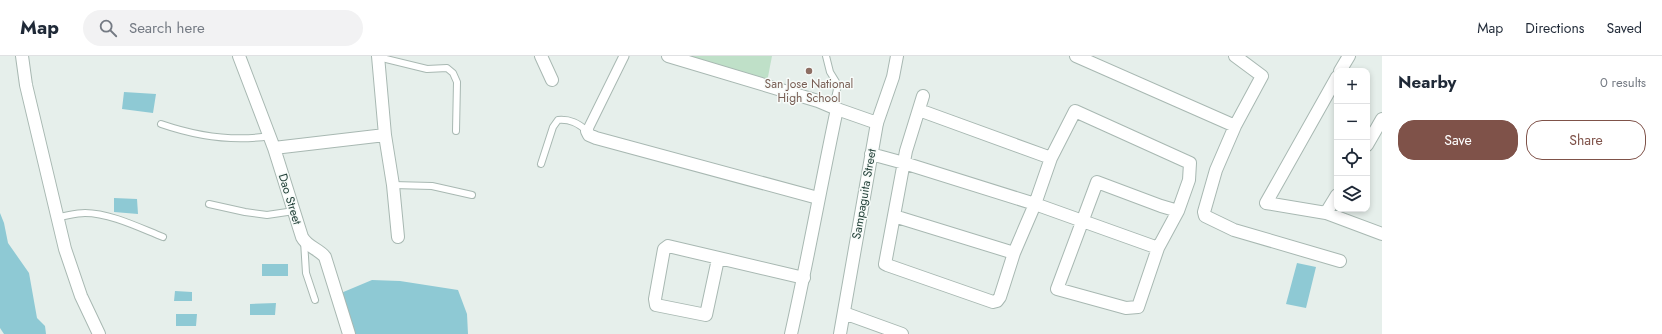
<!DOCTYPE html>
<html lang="en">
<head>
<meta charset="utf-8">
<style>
  :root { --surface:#fff; --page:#f2f2f3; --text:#1f2937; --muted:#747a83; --line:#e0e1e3; --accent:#7f5249 }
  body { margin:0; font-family:Jost,sans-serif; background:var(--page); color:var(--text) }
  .controls { position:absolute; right:12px; top:12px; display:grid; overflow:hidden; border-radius:8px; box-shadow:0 2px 6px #0003 }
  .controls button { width:36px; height:36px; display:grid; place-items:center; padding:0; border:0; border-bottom:1px solid var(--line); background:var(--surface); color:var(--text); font:20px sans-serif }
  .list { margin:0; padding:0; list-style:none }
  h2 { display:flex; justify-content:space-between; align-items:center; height:52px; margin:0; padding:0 16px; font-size:17px }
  h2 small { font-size:13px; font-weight:400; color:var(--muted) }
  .actions { display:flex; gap:8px; padding:12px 16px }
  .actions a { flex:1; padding:9px 0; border:1px solid var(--accent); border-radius:16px; text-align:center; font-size:14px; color:var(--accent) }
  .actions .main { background:var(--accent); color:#fff }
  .icon { flex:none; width:22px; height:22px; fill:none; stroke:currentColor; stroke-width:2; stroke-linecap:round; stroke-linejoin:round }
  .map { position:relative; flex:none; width:1382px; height:278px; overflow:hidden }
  header { display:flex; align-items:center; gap:24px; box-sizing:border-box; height:56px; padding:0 20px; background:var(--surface); border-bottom:1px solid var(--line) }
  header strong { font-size:19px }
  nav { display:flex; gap:22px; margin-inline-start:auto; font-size:14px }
  .search { width:280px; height:36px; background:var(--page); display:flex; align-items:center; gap:10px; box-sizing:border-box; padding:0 14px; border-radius:22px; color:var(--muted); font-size:15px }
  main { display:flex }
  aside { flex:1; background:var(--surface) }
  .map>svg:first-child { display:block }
</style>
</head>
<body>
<header>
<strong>Map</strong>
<div class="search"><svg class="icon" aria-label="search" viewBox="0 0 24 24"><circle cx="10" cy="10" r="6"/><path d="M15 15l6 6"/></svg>Search here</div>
<nav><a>Map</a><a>Directions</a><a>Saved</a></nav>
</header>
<main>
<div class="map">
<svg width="1382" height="278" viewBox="0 0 1382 278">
  <rect width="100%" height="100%" fill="#e6efeb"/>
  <path fill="#bfe0c8" d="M678 0H772L767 26Z"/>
  <path fill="#8ec9d4" d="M124 36 156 38 153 57 122 53Z
    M114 142 137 143 138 158 114 156Z
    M0 157 4 167 8 187 29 217 37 262 45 270 46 278H4L0 272Z
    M1297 207 1316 211 1306 252 1286 248Z
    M262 208H288V220H262Z
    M372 224 400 225 458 234 467 258 468 278H350L341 237Z
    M175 235 192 236V245H174Z
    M276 247 275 259H250V248Z
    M176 258H197L196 270H176Z"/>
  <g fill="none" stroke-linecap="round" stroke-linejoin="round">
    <defs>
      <path id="service" d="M826 0 830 16 838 29 833 51
        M378 1 427 13 447 12 453 17 457 26 456 75
        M161 68C196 80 233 86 270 80
        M541 108 553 71 558 64C570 63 578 67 587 75
        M393 129 432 130 472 139
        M209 148 245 156 267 159 294 155
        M57 161C66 160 76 157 85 157 110 157 140 172 163 181
        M304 185 306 217 315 244"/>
      <path id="pedestrian" d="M587 75 624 0"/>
      <path id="minor" d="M239 0 274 92 302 181C307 191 319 193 325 201L349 278
        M541 0 552 24
        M668 0 818 45 837 53
        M1076 0 1235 70
        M1235 0 1262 20 1235 70 1216 114 1204 156 1205 160 1234 174 1340 205
        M1340 15 1349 0
        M1337 21 1266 147 1326 157 1382 178
        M923 40 906 95 885 208 887 209 993 246 997 245 1000 241 1014 197 1035 148 1051 102 1075 55 1190 107 1189 124 1178 155 1161 150 1097 126 1057 233 1126 252 1138 251 1158 192 1178 155
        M919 54 1051 102
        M587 75 589 79 596 82 818 142
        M385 79 393 129 398 181
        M1367 89 1382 63
        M274 92 385 79 378 0
        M871 98 904 107 1035 148 1158 192
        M1326 157 1337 139
        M894 160 1014 197
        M718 203 706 259 656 249 655 243 664 193 668 190 804 222
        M844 257 902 278
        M840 278 877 67"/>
      <path id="tertiary" d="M22 0 26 29 65 193 81 240 99 278
        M791 278C808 203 821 128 837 53L877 67 893 21 897 0"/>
    </defs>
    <use href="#service" stroke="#a8b8b2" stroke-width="8"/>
    <use href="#pedestrian" stroke="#a8b8b2" stroke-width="11"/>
    <use href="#minor" stroke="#a8b8b2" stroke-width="14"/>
    <use href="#tertiary" stroke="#a8b8b2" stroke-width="14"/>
    <use href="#service" stroke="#fff" stroke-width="6"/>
    <use href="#pedestrian" stroke="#fff" stroke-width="9"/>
    <use href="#minor" stroke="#fff" stroke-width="12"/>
    <use href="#tertiary" stroke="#fff" stroke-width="12"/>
  </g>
  <circle fill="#8d6e63" stroke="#f7fbf9" stroke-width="1.5" cx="809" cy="15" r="4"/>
  <g text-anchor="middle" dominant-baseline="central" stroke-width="3" stroke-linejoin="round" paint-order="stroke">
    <g font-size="12" fill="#785e54" stroke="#f7fbf9">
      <text x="809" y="28">San Jose National<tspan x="809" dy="14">High School</tspan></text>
    </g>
    <g font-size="12" fill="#24423a" stroke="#f7fbf9">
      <text transform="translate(864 138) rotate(-80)">Sampaguita Street</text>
      <text transform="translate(290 143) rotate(73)">Dao Street</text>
    </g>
  </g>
</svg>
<div class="controls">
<button>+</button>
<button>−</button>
<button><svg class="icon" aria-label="locate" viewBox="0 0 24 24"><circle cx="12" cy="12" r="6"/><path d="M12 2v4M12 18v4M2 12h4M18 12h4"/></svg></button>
<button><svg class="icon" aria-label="layers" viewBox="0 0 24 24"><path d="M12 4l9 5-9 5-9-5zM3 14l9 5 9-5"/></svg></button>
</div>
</div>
<aside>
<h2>Nearby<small>0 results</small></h2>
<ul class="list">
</ul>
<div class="actions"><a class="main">Save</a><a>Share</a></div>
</aside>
</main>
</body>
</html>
